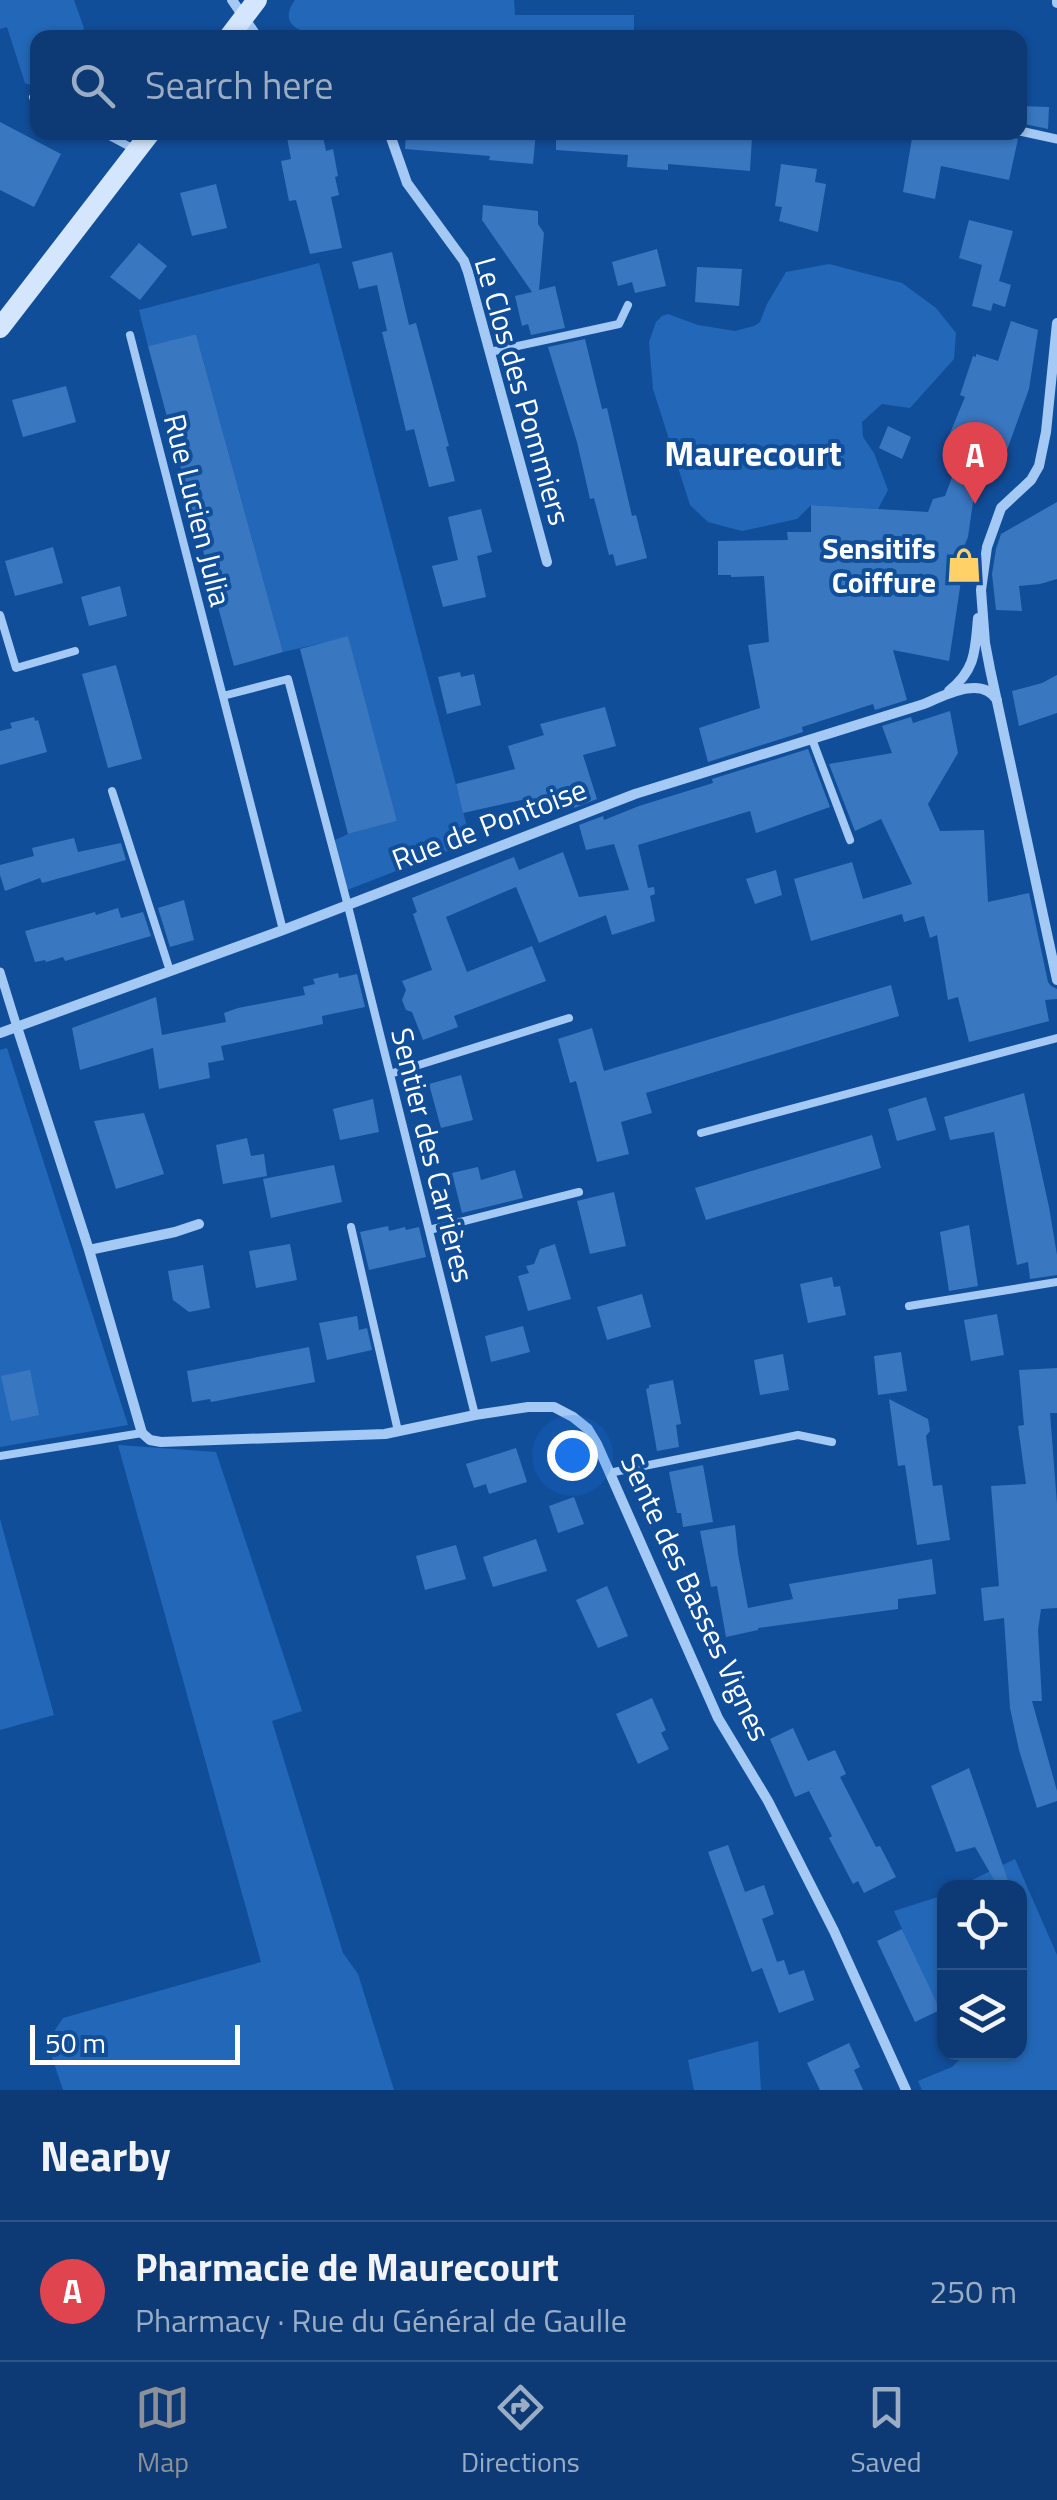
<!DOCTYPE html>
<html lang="en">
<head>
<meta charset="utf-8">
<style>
  :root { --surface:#0d3a74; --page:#1b457c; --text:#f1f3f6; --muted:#9aadc5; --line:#2d5486; --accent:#8c9099 }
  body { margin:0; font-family:"Titillium Web",sans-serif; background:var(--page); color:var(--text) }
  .controls { position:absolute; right:30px; bottom:30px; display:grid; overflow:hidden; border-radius:20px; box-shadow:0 2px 8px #0004 }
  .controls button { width:90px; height:90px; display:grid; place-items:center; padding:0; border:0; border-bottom:2px solid var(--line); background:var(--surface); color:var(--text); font:50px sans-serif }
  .scale { position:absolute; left:30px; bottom:25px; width:210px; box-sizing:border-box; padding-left:10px; border:5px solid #fff; border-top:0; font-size:28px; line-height:35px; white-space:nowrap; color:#fff; -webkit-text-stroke:8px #114e9a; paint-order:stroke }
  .you { position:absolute; left:572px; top:1455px; width:35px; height:35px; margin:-25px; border:8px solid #fff; border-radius:50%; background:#1a73e8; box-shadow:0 0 0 15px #1a73e833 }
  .badge { display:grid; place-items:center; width:65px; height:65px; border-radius:50%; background:var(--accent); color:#fff; font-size:32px; font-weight:700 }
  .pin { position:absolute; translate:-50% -82px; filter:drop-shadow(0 2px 5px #0008) }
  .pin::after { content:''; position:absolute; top:52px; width:35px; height:30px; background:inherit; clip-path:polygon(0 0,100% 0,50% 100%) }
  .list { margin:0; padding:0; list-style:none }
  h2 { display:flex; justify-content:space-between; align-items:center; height:130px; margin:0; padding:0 40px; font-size:42px }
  h2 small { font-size:32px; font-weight:400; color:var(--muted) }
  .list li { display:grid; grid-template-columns:65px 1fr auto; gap:30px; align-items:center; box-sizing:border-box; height:140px; padding:0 40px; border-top:2px solid var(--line) }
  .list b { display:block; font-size:38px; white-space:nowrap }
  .list p { margin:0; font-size:32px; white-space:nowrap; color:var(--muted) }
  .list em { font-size:32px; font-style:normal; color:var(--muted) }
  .icon { flex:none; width:55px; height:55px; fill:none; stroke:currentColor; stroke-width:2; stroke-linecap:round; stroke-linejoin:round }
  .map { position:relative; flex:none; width:1057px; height:2090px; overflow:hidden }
  .search { position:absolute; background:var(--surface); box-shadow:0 2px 8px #0004; left:30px; right:30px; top:30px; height:110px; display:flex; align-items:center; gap:25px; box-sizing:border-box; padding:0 35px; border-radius:20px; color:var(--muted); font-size:38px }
  .sheet { height:270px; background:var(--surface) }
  nav { display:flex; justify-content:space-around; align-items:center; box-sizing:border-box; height:140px; border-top:2px solid var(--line); background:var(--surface); font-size:28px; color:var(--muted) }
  nav a { display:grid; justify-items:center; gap:5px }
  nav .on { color:var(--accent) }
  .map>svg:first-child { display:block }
</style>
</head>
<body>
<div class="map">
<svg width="1057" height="2090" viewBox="0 0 1057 2090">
  <rect width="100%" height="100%" fill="#114e9a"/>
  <path fill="#2368b8" d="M0 0H74L84 28 79 37 38 38 37 87 25 83 7 27 0 29Z
    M295 0H514L515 15H634V37L353 38C331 36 269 37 295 0Z
    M319 263 471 842 347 890 333 841 348 834 397 821 348 637 283 652 196 334 148 346 139 310Z
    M829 264 902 283 936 308 956 333 954 359 910 408 882 404 862 422 863 437 874 453 888 490 878 509 811 505 797 519 742 531 708 522 690 505 653 389 649 342 656 322 662 316 668 314 698 325 735 331 754 326 760 322 767 304 786 272Z
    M7 1048 128 1425 0 1447V1050Z
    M118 1445 216 1452 302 1711 272 1721 343 1953 358 1974 394 2090H63L47 2042 63 2018 261 1962Z
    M0 1519 54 1715 0 1730Z
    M1015 1859 1057 1955V2090H922L918 2081 952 2067 960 2059 958 2053 1020 2052V1888L958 1887Z
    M944 1895V2021L894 1911Z
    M758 2041 761 2090H694L688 2060Z"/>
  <path fill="#3977c1" d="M1020 106 1049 107 1048 129 1020 123Z
    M0 122 61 154 34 207 0 190Z
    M286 132H322L326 151 333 149 338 176 335 177 339 195 331 197 342 248 310 254 296 200 289 201 281 161 291 159Z
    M406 132H536L533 164 489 160 490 156 405 149Z
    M556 132 701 134 752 137 750 171 668 164V170L627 167 628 155 556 150Z
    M913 132H988L1015 138 1018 139 1009 180 941 166 935 199 903 192Z
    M781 164 817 169 815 182 826 184 818 232 779 221 782 207 775 206Z
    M216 184 227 228 192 236 180 193Z
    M483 205 538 211V224L544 233 539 290 555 286 565 328 531 335 528 324 522 326 515 296 532 292 482 220Z
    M969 220 1013 231 999 281 1011 285 1005 307 993 303 991 311 972 306 982 265 959 258Z
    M139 243 167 266 140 300 110 277Z
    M657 249 666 286 635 293 632 282 618 286 612 262Z
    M392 252 409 325 416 323 449 446 446 447 455 481 429 487 414 429 406 431 382 332 387 331 377 285 359 289 352 262Z
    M697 267 742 269 739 306 695 302Z
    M1011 321 1038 330 1029 389 998 475 977 474 968 537 959 558 965 554 949 661 893 650 907 700 875 710 873 704 802 727 803 732 708 762 699 728 760 708 748 645 769 642 764 576 731 577V575H718V541L788 540 787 532H811V505L928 512 933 499 945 496 964 445 948 438 965 397 960 395 973 356 976 357V354L998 361Z
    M196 334 283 652 234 666 148 346Z
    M585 339 602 409 607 408 632 516 636 515 647 558 616 566 613 554 609 555 594 498 590 499 577 442 548 347Z
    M66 386 76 422 23 437 12 400Z
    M888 426 911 437 902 459 879 448Z
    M1057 502V579L1040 584 1019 586 1022 611 996 610 992 574 996 549 1001 534Z
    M481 509 492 552 477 556 486 597 443 607 432 566 458 560 448 517Z
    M53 547 63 583 15 596 5 561Z
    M120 586 127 616 89 626 81 597Z
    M348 636 397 821 348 834 300 649Z
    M116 665 142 759 108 768 82 674Z
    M460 672 461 677 474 674 481 705 447 714 438 677Z
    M1057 675V713L1019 726 1012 691 1042 683Z
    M605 707 616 746 583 755 597 799 574 808 572 800 531 814 526 799 463 813 456 784 515 769 508 746 544 735 540 724Z
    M950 711 958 753 928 804 940 831 984 830 988 902 1029 893 1048 982 1051 986 1057 989V999L1045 1000 1049 1021 969 1042 958 997 948 1000 937 935 930 938 924 916 904 922 902 914 811 941 794 879 852 862 863 899 912 884 881 819 855 831 829 764 892 753 882 726 911 717 913 723Z
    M34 717 35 721 38 720 47 752 0 765V731L12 728 10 723Z
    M808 749 830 807 756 833 750 811 638 845 648 888 654 887 655 894 650 896 655 921 612 935 606 915 539 943 516 887 446 917 467 972 532 946 546 981 454 1016 458 1027 423 1040 412 1012 406 1010 402 1000 406 990 402 981 432 970 413 914 417 912 412 898 514 857 519 870 563 852 579 897 629 890 614 844 586 850 579 825 603 816 604 820 639 806 713 783 712 779Z
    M74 838 78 852 121 843 126 860 42 883 40 878 5 891 0 875V865L34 856 32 848Z
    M776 870 782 895 755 904 746 879Z
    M184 900 194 940 170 947 158 908Z
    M118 908 121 918 143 912 151 936 65 961 63 957 46 962 45 960 35 962 25 931 95 912 96 915Z
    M338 973 339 978 357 974 365 1007 322 1016 323 1024 221 1046 224 1060 208 1063 210 1078 159 1089 153 1048 80 1070 72 1028 156 997 162 1035 191 1029 226 1022 224 1013 238 1008 305 995 303 987 315 984 313 979Z
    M891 985 899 1016 646 1093 652 1113 621 1122 629 1154 597 1162 576 1081 570 1083 558 1039 592 1028 604 1071Z
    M461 1075 473 1120 441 1128 429 1084Z
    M1024 1093 1049 1207 1057 1255V1275L1030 1279 1028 1262 1017 1265 994 1132 950 1140 944 1117Z
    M926 1097 936 1130 897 1141 888 1109Z
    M373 1099 379 1132 340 1140 333 1109Z
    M144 1113 164 1174 116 1189 94 1121Z
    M872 1135 881 1168 706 1220 695 1188Z
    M247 1138 251 1156 264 1154 267 1176 223 1184 216 1145Z
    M334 1165 342 1202 271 1218 263 1179Z
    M478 1167 481 1180 515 1170 523 1198 462 1213 452 1173Z
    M614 1192 626 1246 590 1254 577 1201Z
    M969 1225 978 1286 949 1291 940 1232Z
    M388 1226 389 1231 405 1227 406 1230 419 1227 426 1257 369 1270 360 1232Z
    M290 1244 297 1280 256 1288 249 1251Z
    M555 1244 571 1299 528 1311 518 1276 529 1273 526 1266 534 1264 540 1249Z
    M203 1265 210 1308 189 1312 173 1300 168 1271Z
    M832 1277 834 1287 840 1286 846 1315 808 1323 800 1284Z
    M642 1294 651 1327 607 1340 597 1307Z
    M997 1314 1004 1355 971 1361 964 1320Z
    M357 1316 359 1330 367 1328 372 1350 327 1360 319 1323Z
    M523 1326 530 1352 491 1362 485 1336Z
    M309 1347 315 1382 211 1402 210 1399 192 1402 187 1371Z
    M901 1352 907 1391 878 1395 874 1356Z
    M783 1354 789 1390 760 1395 754 1360Z
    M1057 1368V1413H1050L1057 1504V1608L1041 1609 1038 1630 1042 1701H1032L1057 1791V1801L1037 1808 1019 1750 1010 1708 1004 1618 984 1621 981 1588 999 1586 991 1486 1026 1484 1018 1426 1024 1425 1019 1370Z
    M30 1370 39 1415 11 1421 1 1376Z
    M673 1380 681 1424 676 1425 679 1447 657 1451 646 1389 649 1388V1385Z
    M889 1399 928 1419 930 1431 926 1436 933 1486 942 1485 950 1540 917 1545 905 1465 898 1466Z
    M516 1448 527 1482 489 1494 486 1484 474 1488 466 1464Z
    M703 1465 713 1522 683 1527 681 1513H677L669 1472Z
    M574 1497 584 1524 558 1533 549 1506Z
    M735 1525 738 1554 748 1608 793 1599 789 1584 932 1559 936 1594 898 1599V1609L758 1628V1630L726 1637 717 1586 711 1587 700 1531Z
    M536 1539 547 1571 493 1587 483 1557Z
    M456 1545 466 1579 425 1590 416 1556Z
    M607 1586 628 1636 598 1648 576 1600Z
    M652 1698 666 1730 661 1733 669 1749 638 1764 616 1714Z
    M793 1728 808 1761 835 1750 846 1774 840 1777 876 1847 880 1846 896 1877 864 1893 858 1881 853 1884 829 1838 832 1836 809 1791 795 1797 770 1739Z
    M969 1768 1010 1886 1007 1888H999L975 1847 956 1852 931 1786Z
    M728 1845 745 1892 764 1885 774 1914 762 1919 777 1962 784 1960 789 1975 804 1970 814 2000 779 2013 762 1968 752 1972 708 1852Z
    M902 1929 940 2010 915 2022 877 1941Z
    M849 2043 860 2067 854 2070 863 2090H820L807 2063Z"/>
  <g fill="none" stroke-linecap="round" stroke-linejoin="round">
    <path stroke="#a3c9f4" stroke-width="8" d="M33 97 38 99
      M102 132 134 149
      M130 335 283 930
      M490 352 619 324 628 305
      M0 615 16 668 75 651
      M223 696 288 679 348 906 475 1415
      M812 739 850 840
      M112 791 170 971
      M390 1074 569 1018
      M701 1133 1057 1038
      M351 1227 398 1431
      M429 1230 579 1192
      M909 1306 1057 1282
      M0 1456 142 1433
      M609 1473 798 1435 832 1442"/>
    <path stroke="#a3c9f4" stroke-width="9" d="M1020 131 1057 139
      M0 972 17 1027"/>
    <path stroke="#a3c9f4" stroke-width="10" d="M232 0 258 38
      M1057 0V3
      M389 132 407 183 464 261 468 272 547 562
      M1057 323 1046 432 1039 466 1031 480 1001 508 987 547 981 590 985 643 990 669 1057 980
      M949 691C976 669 975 651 978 618
      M17 1027 89 1250 142 1433 150 1440 161 1442 385 1434 475 1415 528 1407H554L573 1417 588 1429 597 1444 718 1718 768 1801 834 1931 906 2090
      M0 1033 283 930 635 794 924 704C945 695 982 675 997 700
      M89 1250 175 1232 199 1224"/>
    <path stroke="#d3e6fd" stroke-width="20" d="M228 38 257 0
      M0 328 151 132"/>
  </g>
  <defs>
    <symbol id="shop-bare" viewBox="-9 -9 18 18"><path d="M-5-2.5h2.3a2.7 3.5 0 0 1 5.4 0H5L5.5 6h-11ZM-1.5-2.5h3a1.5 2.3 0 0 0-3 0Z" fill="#ffd166" stroke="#114e9a" stroke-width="2.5" paint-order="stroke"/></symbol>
  </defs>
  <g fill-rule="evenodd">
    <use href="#shop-bare" x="939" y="540" width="50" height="50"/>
  </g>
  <g text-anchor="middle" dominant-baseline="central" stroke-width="8" stroke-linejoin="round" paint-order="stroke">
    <g font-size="30" fill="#fff" stroke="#114e9a">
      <text transform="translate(523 391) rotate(74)">Le Clos des Pommiers</text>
      <text transform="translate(198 510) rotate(76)">Rue Lucien Julia</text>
      <text transform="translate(489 824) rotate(-21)">Rue de Pontoise</text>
      <text transform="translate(433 1155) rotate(76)">Sentier des Carrières</text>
      <text transform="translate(696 1597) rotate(65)">Sente des Basses Vignes</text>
    </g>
    <g font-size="30" font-weight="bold" fill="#fff" stroke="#114e9a" text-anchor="end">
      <text x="936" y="548">Sensitifs<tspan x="936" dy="34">Coiffure</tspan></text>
    </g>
    <g font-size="35" font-weight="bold" fill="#fff" stroke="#114e9a">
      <text x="753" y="453">Maurecourt</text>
    </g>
  </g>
</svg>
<div class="controls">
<button><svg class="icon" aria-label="locate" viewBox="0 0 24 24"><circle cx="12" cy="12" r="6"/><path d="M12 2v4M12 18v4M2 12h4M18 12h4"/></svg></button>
<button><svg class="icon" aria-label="layers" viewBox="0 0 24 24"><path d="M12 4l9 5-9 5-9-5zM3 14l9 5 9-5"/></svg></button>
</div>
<div class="scale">50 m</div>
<div class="you"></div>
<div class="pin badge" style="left:975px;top:504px;background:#e0444e">A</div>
<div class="search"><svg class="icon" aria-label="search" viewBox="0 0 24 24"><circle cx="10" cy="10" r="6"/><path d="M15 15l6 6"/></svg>Search here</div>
</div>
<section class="sheet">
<h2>Nearby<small></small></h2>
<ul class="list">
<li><span class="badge" style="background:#e0444e">A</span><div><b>Pharmacie de Maurecourt</b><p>Pharmacy · Rue du Général de Gaulle</p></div><em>250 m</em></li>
</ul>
</section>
<nav>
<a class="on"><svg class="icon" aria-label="map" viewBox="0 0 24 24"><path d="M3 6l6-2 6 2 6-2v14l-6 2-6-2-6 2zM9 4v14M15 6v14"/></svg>Map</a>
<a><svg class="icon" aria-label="directions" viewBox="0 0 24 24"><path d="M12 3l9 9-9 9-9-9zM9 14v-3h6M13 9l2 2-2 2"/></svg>Directions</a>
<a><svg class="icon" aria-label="saved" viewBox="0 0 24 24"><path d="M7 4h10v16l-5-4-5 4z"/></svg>Saved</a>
</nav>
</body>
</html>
